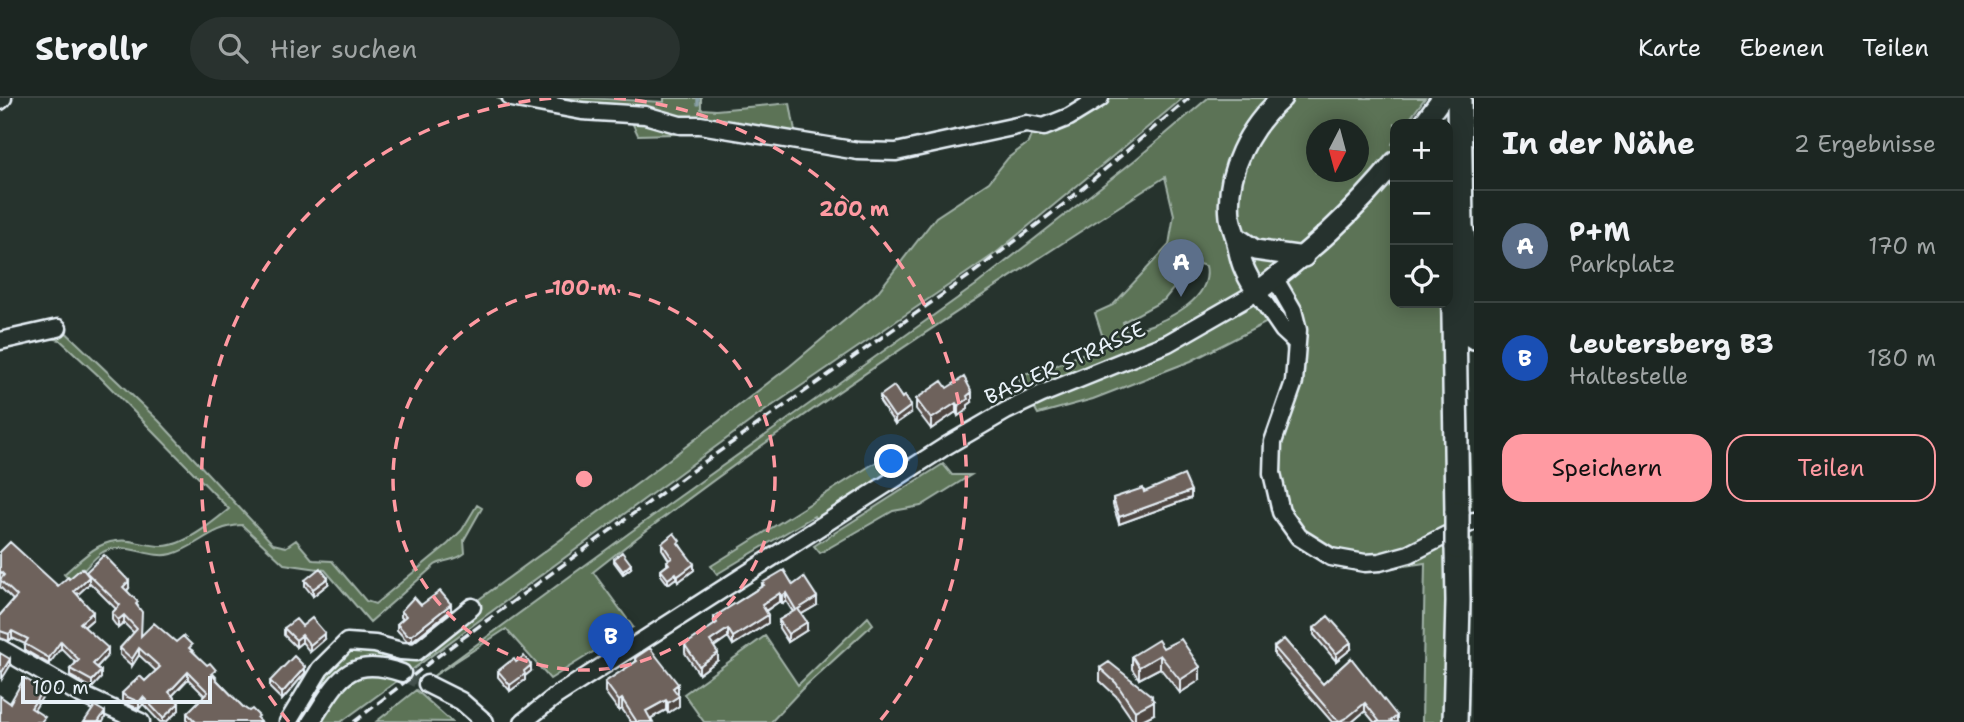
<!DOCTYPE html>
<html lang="de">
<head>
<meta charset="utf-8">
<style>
  :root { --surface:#1c2622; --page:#29322f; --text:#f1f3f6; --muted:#a0a5a5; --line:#3a4340; --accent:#ff9aa2 }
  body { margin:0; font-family:"Shantell Sans",sans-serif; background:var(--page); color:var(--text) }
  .controls { position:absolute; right:21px; top:21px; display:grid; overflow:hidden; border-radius:14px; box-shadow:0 4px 18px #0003 }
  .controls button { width:63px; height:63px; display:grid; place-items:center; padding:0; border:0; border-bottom:2px solid var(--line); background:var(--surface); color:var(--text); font:35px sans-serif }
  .compass { position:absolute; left:1306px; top:21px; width:63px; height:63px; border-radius:50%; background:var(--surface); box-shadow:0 4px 18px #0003; rotate:186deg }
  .scale { position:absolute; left:21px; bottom:18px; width:191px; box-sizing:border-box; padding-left:7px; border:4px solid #e8f1f8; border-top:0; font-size:19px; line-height:24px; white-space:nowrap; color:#e8f1f8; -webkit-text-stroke:5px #26332d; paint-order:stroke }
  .you { position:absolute; left:892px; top:364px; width:24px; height:24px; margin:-18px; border:5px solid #fff; border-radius:50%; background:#1a73e8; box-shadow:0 0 0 10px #1a73e833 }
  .badge { display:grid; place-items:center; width:46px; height:46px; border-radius:50%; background:var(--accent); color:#fff; font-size:23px; font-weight:700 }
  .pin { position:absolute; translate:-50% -58px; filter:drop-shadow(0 2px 4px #0008) }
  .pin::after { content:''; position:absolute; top:37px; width:24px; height:21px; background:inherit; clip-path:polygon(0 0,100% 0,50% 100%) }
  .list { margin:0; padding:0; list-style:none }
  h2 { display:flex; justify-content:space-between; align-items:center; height:91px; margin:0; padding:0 28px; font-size:30px }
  h2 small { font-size:23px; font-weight:400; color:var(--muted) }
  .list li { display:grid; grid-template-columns:46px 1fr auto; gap:21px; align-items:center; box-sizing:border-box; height:112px; padding:0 28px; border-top:2px solid var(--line) }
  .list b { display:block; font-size:26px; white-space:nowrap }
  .list p { margin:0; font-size:23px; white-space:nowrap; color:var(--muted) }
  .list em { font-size:23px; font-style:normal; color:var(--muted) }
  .actions { display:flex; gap:14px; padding:21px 28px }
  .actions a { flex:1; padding:16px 0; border:2px solid var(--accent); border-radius:21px; text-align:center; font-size:24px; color:var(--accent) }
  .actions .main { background:var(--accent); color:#111 }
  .icon { flex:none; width:38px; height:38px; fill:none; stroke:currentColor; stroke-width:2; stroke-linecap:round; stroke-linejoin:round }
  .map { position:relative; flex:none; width:1474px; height:624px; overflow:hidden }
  header { display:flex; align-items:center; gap:42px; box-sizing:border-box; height:98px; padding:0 35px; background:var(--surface); border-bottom:2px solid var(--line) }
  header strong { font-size:33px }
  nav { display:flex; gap:38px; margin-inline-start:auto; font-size:24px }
  .search { width:490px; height:63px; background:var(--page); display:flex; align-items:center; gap:18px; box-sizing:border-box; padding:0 24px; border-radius:38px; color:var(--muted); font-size:26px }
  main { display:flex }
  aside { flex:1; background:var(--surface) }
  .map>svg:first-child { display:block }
</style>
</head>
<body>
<header>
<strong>Strollr</strong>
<div class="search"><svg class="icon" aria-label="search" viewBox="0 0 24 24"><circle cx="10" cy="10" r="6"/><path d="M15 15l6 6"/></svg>Hier suchen</div>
<nav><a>Karte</a><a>Ebenen</a><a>Teilen</a></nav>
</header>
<main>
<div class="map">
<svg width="1474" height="624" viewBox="0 0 1474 624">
  <rect width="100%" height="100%" fill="#26332d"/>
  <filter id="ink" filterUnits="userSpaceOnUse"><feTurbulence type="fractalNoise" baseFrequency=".0143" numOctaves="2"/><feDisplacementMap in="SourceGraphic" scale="14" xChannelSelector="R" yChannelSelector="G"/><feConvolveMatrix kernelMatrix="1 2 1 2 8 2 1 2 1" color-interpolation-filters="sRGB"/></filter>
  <g filter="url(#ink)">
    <path fill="#5b7357" stroke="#a2b2a8" stroke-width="2" fill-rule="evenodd" d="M497 0H585L664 4V0H701V11L716 12 790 5 798 50 714 35 638 37 630 20 517 8Z
      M1089 0H1183L996 155 763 314 409 574C349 542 332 577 304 624H295L318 578 350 551 404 556 641 383 790 268 877 195 936 119 989 84 1008 60 1028 45 1037 22 1062 15Z
      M1208 0H1425L1406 26H1395V41L1392 46 1395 48V205H1443L1450 453 1442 624H1422L1425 465 1377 472 1352 470 1274 414 1266 388 1264 355 1269 334 1289 282 1290 265 1286 249 1271 222 1191 263 1093 301 1038 316 1017 278 1057 267 1105 246 1095 215 1113 207 1169 147 1174 117 1165 79C970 204 775 330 593 474L633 529 550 581 506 531 432 579 669 406 976 187 1135 62ZM1316 32H1358V74H1316ZM1199 166 1206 168C1214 205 1154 229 1126 234L1123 224 1164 202 1191 169Z
      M1469 0H1474L1473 110 1468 101Z
      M1465 223 1471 408 1465 411Z
      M55 224 159 323 273 446 286 449 296 442 313 462 332 463 366 503 375 506 448 446 462 432 477 407 482 410 464 442 465 455C456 463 445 461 435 467L370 524 325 472 284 466 242 427C211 428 198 449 172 456 149 462 126 442 103 454 94 459 80 477 72 485L64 476C85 458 101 439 130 443 141 445 152 448 163 448 184 448 213 424 229 411L101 280 60 242 42 238Z
      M881 361 885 367 884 385 818 424 814 418 717 476 711 468Z
      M943 366 952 377H971L921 408 893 413 820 455 814 448Z
      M1472 442 1468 624H1462L1465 445Z
      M868 519 873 526 801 592 771 624H704L684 596 765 538 798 587Z
      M364 575 381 577 397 583 341 624H320L344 585Z
      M416 592 452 624 377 623Z"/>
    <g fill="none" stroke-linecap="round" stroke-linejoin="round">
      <path stroke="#8aa1a8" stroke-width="3.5" d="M698 0V6"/>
      <path stroke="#43504b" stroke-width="16" stroke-dasharray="16 8" stroke-linecap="butt" d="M402 575 427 586"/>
      <defs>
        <path id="minor" d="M511 0 582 13 645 17 680 27H700L858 53 896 54 1026 26 1044 29 1069 19 1100 0
          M0 3 3 0
          M1275 181 1293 212 1298 232 1294 284 1273 344 1272 375 1281 414 1299 439 1331 459 1365 465 1380 464 1409 456 1474 423
          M0 243 58 230
          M0 550 78 595 141 624
          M427 586 461 603 485 624
          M288 624 320 571 347 544 375 546 401 553 416 554 472 509
          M311 624C338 583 347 556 402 575
          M523 624 556 598 946 348 1006 313 1042 296 1168 245 1257 194 1283 232 1296 244"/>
        <path id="major" d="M1282 0C1249 29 1225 74 1230 119 1231 126 1234 133 1236 140 1241 165 1243 172 1257 194 1310 154 1353 115 1395 64
          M1423 26 1442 0
          M1236 139 1255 152 1304 159"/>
        <path id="highway" d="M1459 0 1461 128 1472 187
          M1472 173 1474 239
          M1457 415 1453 155 1461 128
          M1455 624 1458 503 1457 449"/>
      </defs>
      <use href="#minor" stroke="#e8f1f8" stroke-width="21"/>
      <use href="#major" stroke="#e8f1f8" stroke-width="24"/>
      <use href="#highway" stroke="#e8f1f8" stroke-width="28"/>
      <use href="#minor" stroke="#26332d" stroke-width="16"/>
      <use href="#major" stroke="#26332d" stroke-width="19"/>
      <use href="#highway" stroke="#26332d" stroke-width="23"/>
      <path stroke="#e8f1f8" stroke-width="3.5" stroke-dasharray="10 5" stroke-linecap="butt" d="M354 624 438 558 700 367 969 178 1064 106 1189 0"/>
      <defs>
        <path id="highway-bridge" d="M1457 449V415"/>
      </defs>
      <use href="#highway-bridge" stroke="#e8f1f8" stroke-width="28" stroke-linecap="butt"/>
      <use href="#highway-bridge" stroke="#26332d" stroke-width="23"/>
    </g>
    <path fill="#5f544f" stroke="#e8f1f8" stroke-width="2" d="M947 290 972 304 968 307V311L958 318 956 314 931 331 916 311V301Z
      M880 298 911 315 895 326 880 304Z
      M1144 394 1191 400 1119 426 1113 407V400Z
      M662 445 680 447 694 472 678 484 676 480 668 486 661 477V472L667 467V463L669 462 662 451Z
      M0 454 58 488 69 481 86 476 129 490 127 493 138 508 141 538 176 544 192 552 216 579 215 580 243 609 261 624H189L187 622V615L205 598 188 581 172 598 179 612 166 624H160L143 606 139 611 125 605 122 602V595L145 583 156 573 139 557 132 568 120 557V550L134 535 124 525 118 530 112 522V515L116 511 89 484V486L77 497 93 521 84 529 108 557 97 569 101 580 92 590 70 578V571L76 565 61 550 49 566 25 552V546L12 540 9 543 0 540V517L13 502 0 489 1 481 0 480Z
      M614 461 631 470 623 476 614 464Z
      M305 482 328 486 313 498 305 488Z
      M762 485 793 487 817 507 802 516 807 532 788 544 779 530V522L793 514 786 503 782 506 780 503 766 513 768 525 733 547 728 539 714 549 718 562 699 576 685 555V547L714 527V519L762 488Z
      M421 507 451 512 412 543H407L397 532V526L403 521 401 519V513Z
      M302 528 325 541 310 554 302 544 296 549 284 537V530Z
      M1314 530 1351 551 1336 563 1314 537Z
      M1274 549 1323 586 1351 560 1397 624H1374L1365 613 1352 624H1332L1274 557Z
      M1163 550 1200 582 1180 595 1160 570 1139 581 1132 571V558Z
      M635 560 678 596 679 608 668 615 666 612 651 620 653 624H631L622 611 619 613 605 594V584L635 564Z
      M516 564 531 573 525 578V582L510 593 498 579V573Z
      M1100 570 1154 616 1138 624H1134L1116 598 1100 583Z
      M305 575 282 602 270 590V583Z"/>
    <path fill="#4d4540" stroke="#e8f1f8" stroke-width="2" d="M972 294V304L968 307V311L958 318V308L967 298Z
      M956 305V314L931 331V321Z
      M911 308V315L895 326V320Z
      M1191 393V400L1119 426V419Z
      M631 466V470L623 476V473Z
      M694 466V472L678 484V478Z
      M676 475V480L668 486V481Z
      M89 479V486L74 500V493Z
      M328 480V486L313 498V491Z
      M129 483V490L123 496V489Z
      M780 495V503L762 515V507Z
      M786 495V503L782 506V498Z
      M817 499V507L798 518V511Z
      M451 506V512L412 543V537Z
      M93 514V521L80 532V525Z
      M124 517V525L118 530V522Z
      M768 517V525L733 547V539Z
      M807 524V532L788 544V536Z
      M728 531V539L710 551V543Z
      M12 533V540L9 543V536Z
      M325 535V541L310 554V547Z
      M302 537V544L296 549V542Z
      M61 543V550L49 566V560Z
      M1351 544V551L1336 563V556Z
      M108 550V557L93 573V566Z
      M139 550V557L132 568V561Z
      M718 555V562L699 576V568Z
      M1160 557V570L1139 581V569Z
      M10 561V568L2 581V574Z
      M531 567V573L525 578V582L510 593V587L524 573Z
      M305 569V575L282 602V595Z
      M1200 569V582L1180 595V582Z
      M101 573V580L92 590V583Z
      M188 574V581L169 601V594Z
      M678 586V596L673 600V590Z
      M43 591V598L31 617V610Z
      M679 598V608L668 615V605Z
      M1152 598V603H1154V616L1138 624H1135V613Z
      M143 599V606L139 611V604Z
      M622 601V611L619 613V603Z
      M666 602V612L646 623V613Z
      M179 605V612L166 624H163V620Z
      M1365 605V613L1352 624H1340V623Z
      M105 614V620L103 624H98Z
      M1397 618V624H1389Z"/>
    <path fill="#6e625c" stroke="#e8f1f8" stroke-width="2" d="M964 279 972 294 967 298 968 301 958 308 956 305 931 321 916 301 942 283 947 290Z
      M894 288 902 300 905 298 911 308 895 320 880 298Z
      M1184 377 1191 393 1119 419 1113 400 1143 390 1144 394Z
      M674 435 680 443 678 445 694 466 678 478 676 475 668 481 661 472 669 466 667 463 672 460 662 445Z
      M10 444 58 488 68 479 69 481 82 470 89 479 74 493 93 514 80 525 108 550 93 566 101 573 92 583 70 571 79 562 61 543 49 560 25 546 28 541 12 533 9 536 0 533V517L17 498 0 482 4 477 0 473V454Z
      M622 454 631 466 623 473 614 461Z
      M104 457 129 483 123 489 138 504 136 506 142 514 141 538 154 525 176 544 183 538 192 547 189 550 207 567 210 565 216 572 211 576 243 609 249 613 252 611 259 618 257 620 261 624H196L187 615 208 594 188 574 169 594 179 605 163 620 143 599 139 604 125 598 122 595 140 578 145 583 160 569 139 550 132 561 120 550 137 531 124 517 118 522 112 515 120 507 86 474Z
      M320 470 328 480 313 491 305 482Z
      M784 472 793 487 804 479 817 499 798 511 807 524 788 536 779 522 796 512 786 495 782 498 780 495 762 507 768 517 733 539 728 531 710 543 718 555 699 568 685 547 717 525 714 519 764 487 762 485Z
      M440 493 451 506 412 537H407L397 526 406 518 401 513 414 499 421 507Z
      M1328 518 1351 544 1336 556 1314 530Z
      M312 520 325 535 310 547 302 537 296 542 284 530 296 521 302 528Z
      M1181 541 1200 569 1180 582 1160 557 1139 569 1132 558 1158 542 1163 550Z
      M1284 541 1323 586 1351 560 1397 618 1389 624H1380L1365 605 1348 619 1340 623 1335 620 1274 549Z
      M650 550 678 586 673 590 679 598 668 605 666 602 646 613 652 624H637L622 601 619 603 605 584 637 563 635 560Z
      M0 555 10 561 2 574 0 573Z
      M294 558 305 569 282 595 270 583Z
      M524 558 531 567 524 573 525 576 510 587 498 573 509 564 514 561 516 564Z
      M1109 564 1152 598 1151 599 1154 603 1135 613 1116 585 1100 570Z
      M24 580 43 591 31 610 45 619 41 624H0V598L10 605Z
      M95 608 105 614 98 624H84Z"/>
  </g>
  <g fill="none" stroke="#ff9aa2" stroke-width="3.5" stroke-dasharray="12 9">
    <circle cx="584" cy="381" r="191"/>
    <path d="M289 624A382 382 0 0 1 554 0M614 0A382 382 0 0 1 879 624"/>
  </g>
  <g text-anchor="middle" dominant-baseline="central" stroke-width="5" stroke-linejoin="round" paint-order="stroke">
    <g font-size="21" fill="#e8f1f8" stroke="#26332d">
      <text transform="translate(1065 265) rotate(-24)">BASLER STRASSE</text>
    </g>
  </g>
  <circle cx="584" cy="381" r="10" fill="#ff9aa2" stroke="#26332d" stroke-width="3.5"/>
  <g font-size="21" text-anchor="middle" font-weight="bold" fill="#ff9aa2" stroke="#26332d" stroke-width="5" stroke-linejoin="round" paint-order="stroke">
    <text x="854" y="118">200 m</text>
    <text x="584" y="197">100 m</text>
  </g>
</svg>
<div class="controls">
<button>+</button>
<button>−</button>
<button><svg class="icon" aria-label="locate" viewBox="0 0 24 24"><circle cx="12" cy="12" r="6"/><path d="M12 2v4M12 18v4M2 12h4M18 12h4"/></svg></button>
</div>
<svg class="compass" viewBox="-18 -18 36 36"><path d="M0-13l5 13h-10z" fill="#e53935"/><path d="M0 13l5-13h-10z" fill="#a0a5a5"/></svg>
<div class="scale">100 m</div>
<div class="you"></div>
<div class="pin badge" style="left:1181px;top:199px;background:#5c6f8a">A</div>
<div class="pin badge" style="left:611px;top:573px;background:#1a4fb4">B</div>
</div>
<aside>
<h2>In der Nähe<small>2 Ergebnisse</small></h2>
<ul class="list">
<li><span class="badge" style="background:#5c6f8a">A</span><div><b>P+M</b><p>Parkplatz</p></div><em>170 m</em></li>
<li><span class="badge" style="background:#1a4fb4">B</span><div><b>Leutersberg B3</b><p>Haltestelle</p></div><em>180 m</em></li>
</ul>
<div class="actions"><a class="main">Speichern</a><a>Teilen</a></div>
</aside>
</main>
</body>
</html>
